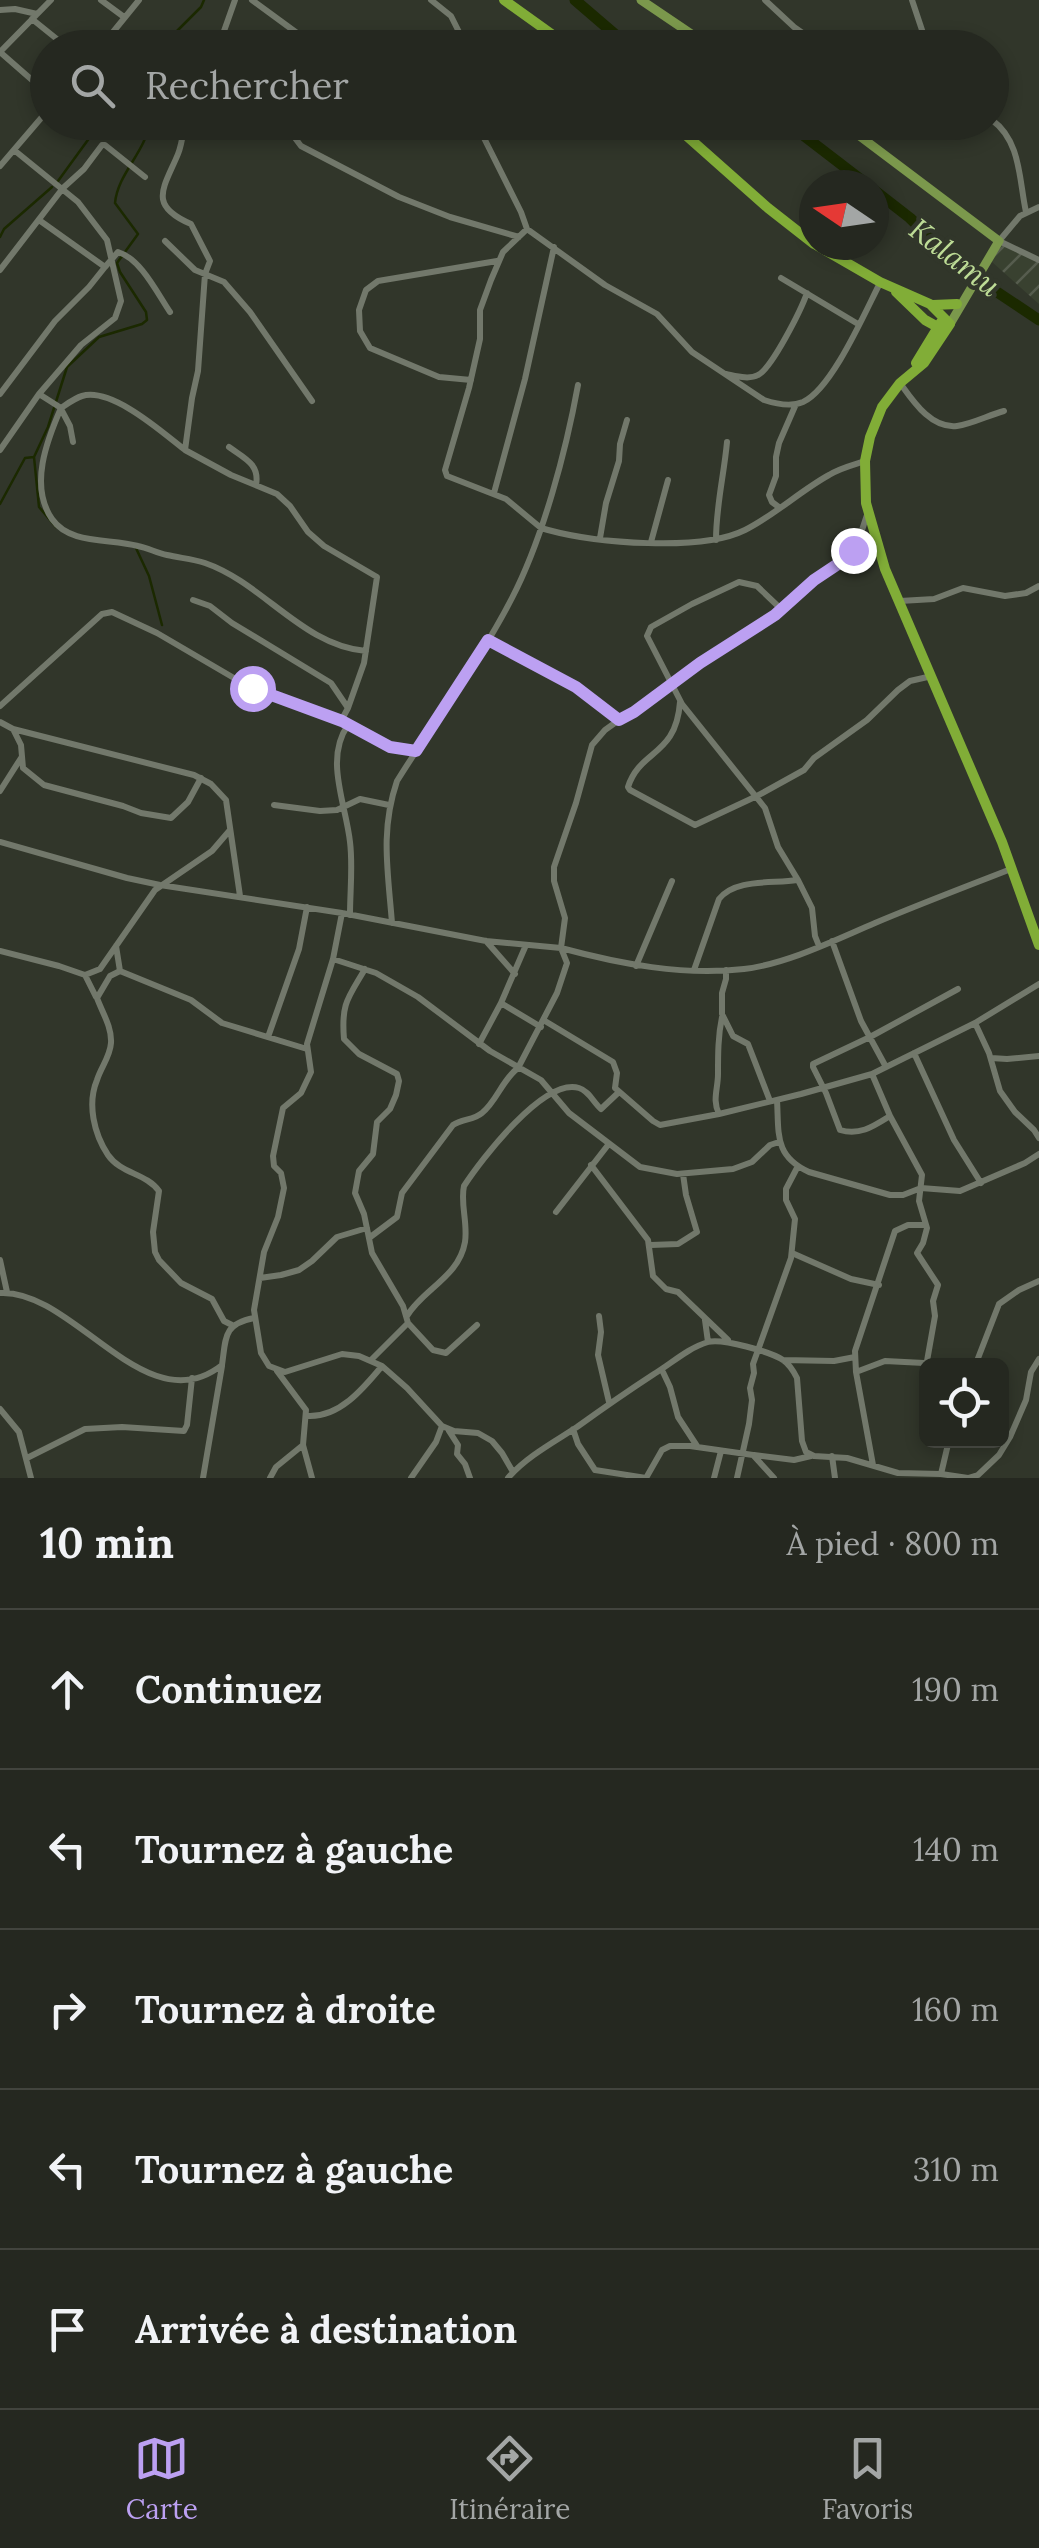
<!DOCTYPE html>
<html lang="fr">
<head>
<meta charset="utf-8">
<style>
  :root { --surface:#252820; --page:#2d3029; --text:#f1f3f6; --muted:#a3a6a5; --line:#42443e; --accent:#bca0f2 }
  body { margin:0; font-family:Lora,serif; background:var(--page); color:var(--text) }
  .controls { position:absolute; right:30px; bottom:30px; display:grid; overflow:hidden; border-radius:15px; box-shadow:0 5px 15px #0003 }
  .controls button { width:90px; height:90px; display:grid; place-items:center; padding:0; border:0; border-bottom:2px solid var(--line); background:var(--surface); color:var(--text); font:50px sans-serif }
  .compass { position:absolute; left:799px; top:170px; width:90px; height:90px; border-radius:50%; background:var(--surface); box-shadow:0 5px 15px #0003; rotate:283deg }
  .stop { position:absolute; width:30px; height:30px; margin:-22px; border:8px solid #bca0f2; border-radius:50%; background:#fff }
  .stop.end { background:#bca0f2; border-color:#fff; box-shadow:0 2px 10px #0008 }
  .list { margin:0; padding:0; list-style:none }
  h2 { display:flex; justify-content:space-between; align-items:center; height:130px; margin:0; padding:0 40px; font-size:42px }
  h2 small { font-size:32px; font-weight:400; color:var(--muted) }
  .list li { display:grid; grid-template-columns:65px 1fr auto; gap:30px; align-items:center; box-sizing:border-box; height:160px; padding:0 40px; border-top:2px solid var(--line) }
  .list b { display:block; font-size:38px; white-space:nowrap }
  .list em { font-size:32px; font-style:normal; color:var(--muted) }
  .icon { flex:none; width:55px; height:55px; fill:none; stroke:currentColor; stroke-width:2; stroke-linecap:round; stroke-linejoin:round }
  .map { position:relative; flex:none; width:1039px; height:1478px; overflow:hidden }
  .search { position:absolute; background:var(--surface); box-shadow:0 5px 15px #0003; left:30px; right:30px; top:30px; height:110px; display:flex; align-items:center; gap:25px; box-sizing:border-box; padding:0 35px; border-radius:55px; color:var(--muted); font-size:38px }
  .sheet { height:930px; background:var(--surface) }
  nav { display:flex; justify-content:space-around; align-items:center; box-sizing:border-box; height:140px; border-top:2px solid var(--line); background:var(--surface); font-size:28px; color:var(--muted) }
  nav a { display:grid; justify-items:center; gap:5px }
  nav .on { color:var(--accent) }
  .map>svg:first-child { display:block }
</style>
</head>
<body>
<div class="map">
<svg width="1039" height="1478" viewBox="0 0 1039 1478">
  <defs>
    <pattern id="industrial-furrows" width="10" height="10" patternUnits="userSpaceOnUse" patternTransform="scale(2.5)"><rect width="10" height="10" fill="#394130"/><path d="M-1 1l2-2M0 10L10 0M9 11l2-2" fill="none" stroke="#565c4e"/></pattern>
  </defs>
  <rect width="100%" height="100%" fill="#31362a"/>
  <path fill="url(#industrial-furrows)" d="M1002 241 1039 261V304L991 261Z"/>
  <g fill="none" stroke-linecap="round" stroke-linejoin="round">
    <path stroke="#1b2900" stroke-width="2.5" d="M160 48 201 7 204 0
      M58 181 101 122
      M0 237 4 229 52 187
      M0 504 25 458 34 457
      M56 527 39 507 34 457 48 427 67 367 99 337 142 324 147 320 146 312 120 272 117 263 138 234 115 203C118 173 145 153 150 122
      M135 546 149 576 162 625"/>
    <path stroke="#1b2900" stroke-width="11" d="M575 0 625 43 637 48
      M786 122 868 185
      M874 190 910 218 958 266 1039 320"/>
    <path stroke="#72786b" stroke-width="6" d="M101 0 124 17
      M252 0 297 33 310 48
      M431 0 451 16 467 48
      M765 0 794 27 824 48
      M912 0 928 48
      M0 10 15 9 37 14
      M32 19 68 48
      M100 48 139 0
      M218 48 235 0
      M48 94 0 52 51 0
      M992 120C1021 141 1019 180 1026 212
      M185 122C183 133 182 144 178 154 164 188 147 205 191 224L210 261 205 274 198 371 192 398 185 450 231 475 277 494 290 506 308 532 324 546 377 577 364 663 348 708
      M276 122 289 130 301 146 399 197 450 217 519 237
      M398 122 406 130
      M476 122 521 212 527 229 605 285 657 314 692 352 764 400C776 404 791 407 803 402 832 389 865 312 880 283
      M0 166 48 110
      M1039 207 1020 216 999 241 1039 260
      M39 220 105 267 118 252C141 259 157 293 170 312
      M527 229 503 252 491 280 480 310V339L469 388 445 470 447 476 506 499 541 528 548 530C596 543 701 552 745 530 775 515 800 491 829 475 840 468 853 465 865 461
      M165 241 195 270 224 282 250 312 312 401
      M0 270 63 188 84 169 102 145H105L145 177
      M781 278 858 324
      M726 374C736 376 749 380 758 375 772 368 801 310 807 293
      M471 380 439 377 370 348 360 331 359 310 366 290 378 281 497 261
      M900 383C913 401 931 429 957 426 972 424 989 415 1004 411
      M0 394 55 321 89 287 105 267
      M39 394 61 408C67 404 75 398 82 396 112 387 163 433 185 450
      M61 408C47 440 29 486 52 519 70 545 110 538 138 546 148 548 157 553 167 555 180 558 193 559 205 563 263 583 303 646 366 651
      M61 409 70 426 73 442
      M229 447C244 458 260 464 256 485
      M0 450 39 394 81 345 115 318 121 301 107 240 78 202 14 150
      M494 493 525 379 554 247
      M780 508 772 502 769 495 776 476V457L779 443 796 404
      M600 538 606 503 619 461 620 444 627 420
      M716 540C716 506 724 475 727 442
      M651 542 668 480
      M193 600 210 606 232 623 331 683 348 708 341 721
      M900 601 934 599 963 588 1005 596 1026 593 1039 586
      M781 609 757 586 739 582 692 604 651 627 647 636 682 704 765 808 778 847 798 880 812 908 815 936 819 946
      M488 640 576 687 619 720 605 730 592 745 576 803 554 867V881L565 918 561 948C620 964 683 976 744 969 787 964 835 940 875 923 920 904 965 887 1011 869
      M680 702C676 757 640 749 628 787L630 790 695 825 757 796 804 770 814 758 867 720 898 690 910 681 932 676
      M0 706 102 614 112 612 157 633 251 688 341 721 390 747 416 751
      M619 720 635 713 701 663 775 615 814 579 847 558 859 539 867 515
      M0 722 13 729 194 775 211 784 226 800 240 896
      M348 725C324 759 346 804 350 842 353 866 350 891 350 915
      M13 729 21 745 23 768 44 785 123 806 141 813 171 818 188 802 201 778
      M0 791 21 758
      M274 805 320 811 337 810 360 799 389 805
      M0 842 127 878 160 885 342 913 486 941 561 948 567 963 557 993 518 1068C502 1080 497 1101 482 1113 474 1120 462 1119 453 1125L402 1193 397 1217 369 1238
      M342 913 333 959 307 1044 311 1072 301 1093 283 1108 273 1156 274 1166 281 1173 284 1188 278 1217 264 1252 254 1310 261 1353 269 1366 285 1372 342 1354 359 1356 382 1366 407 1388 442 1426 454 1431 478 1433 492 1441 502 1453 513 1472
      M392 923C388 871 380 831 397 781 435 720 479 662 512 598 543 538 566 451 578 385
      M486 941 515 974
      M832 941 861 1021 886 1067
      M116 946 120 971 110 976 97 998C102 1012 112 1027 111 1043 110 1057 101 1067 97 1080 87 1104 94 1134 108 1155 121 1174 146 1173 159 1191L153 1232 155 1252 159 1260 181 1283 212 1299 224 1321 232 1325
      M0 951 59 966 85 975 100 969 155 890 212 851 230 830
      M333 959 376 973 418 997 490 1051 541 1080 569 1113 640 1167 677 1174 733 1169 752 1162 770 1145 779 1142
      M636 966 672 881
      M365 969C348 998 341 1003 344 1039L359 1054 397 1074 399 1081 396 1095 390 1109 377 1122 373 1154 359 1171 355 1193 364 1214 372 1253 403 1306 408 1323
      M694 970 719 899C735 878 774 884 797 880
      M726 970V979L722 993V1014L733 1036 748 1044 770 1101
      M120 971 191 1000 222 1023 307 1049
      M85 975 96 997
      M501 1003 541 1027
      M545 1021 613 1062 617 1073 615 1088 653 1121 660 1125 719 1114 801 1094 872 1074 975 1023 1039 984
      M975 1023 989 1053 1000 1091 1015 1112 1034 1130 1039 1138
      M268 1037 299 949 307 907
      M479 1044 501 1003 526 945
      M914 1053 954 1140 981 1183
      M991 1058 1007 1059 1039 1056
      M777 1100C779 1134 774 1156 809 1172L890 1195H903L921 1188 960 1191 1025 1163 1039 1154
      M719 1114C712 1100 718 1089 718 1074 718 1054 718 1036 722 1017
      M890 1116C874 1126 860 1136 840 1130L826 1093 813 1067V1064L870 1037 958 989
      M591 1165 648 1240 653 1276 666 1289 678 1292 728 1340
      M556 1212 608 1145
      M651 1245 678 1244 697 1232 686 1195 683 1174
      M792 1253 851 1279 879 1285
      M0 1260 7 1292
      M260 1278 281 1275 299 1270 312 1261 337 1237 367 1228
      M0 1293C74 1289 146 1425 222 1365 226 1338 223 1324 254 1318
      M407 1316C423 1289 459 1277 465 1242 468 1223 460 1203 464 1186 481 1160 544 1077 579 1088 589 1091 593 1102 601 1109L619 1092
      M599 1316 601 1332 598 1355 609 1402
      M705 1320 708 1342
      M371 1360 408 1323 433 1350 446 1353 477 1325
      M783 1360 834 1361 855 1357
      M975 1366 999 1304 1019 1290 1039 1281
      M662 1370 670 1387 678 1417 697 1446
      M277 1371 306 1410 303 1445 312 1478
      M856 1372 885 1361 924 1363 927 1361 935 1316 933 1301 938 1285 917 1253 923 1243 927 1228 919 1201 922 1175 890 1116 872 1074
      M0 1409 19 1432 31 1478
      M307 1416C339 1418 363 1389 382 1366
      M573 1429 578 1444 595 1470 646 1478
      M449 1431 458 1445 457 1454 465 1464 470 1478
      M754 1455 794 1460 811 1456
      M832 1456 835 1478
      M27 1458 85 1429 122 1427 184 1431 187 1425 192 1378
      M873 1465 856 1372 855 1351 895 1231 908 1225H926
      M941 1474 949 1440
      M203 1478 222 1366
      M270 1478 276 1467 303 1445
      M411 1478 436 1442 442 1426
      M508 1478C526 1457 554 1442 577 1427 602 1409 628 1391 654 1374 672 1363 688 1348 708 1342 722 1338 771 1352 783 1360 789 1364 794 1372 797 1378L802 1441 806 1452 814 1456 847 1458 898 1473 941 1474 968 1478 978 1475 999 1455 1010 1437 1026 1400 1031 1372 1039 1359
      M646 1478 662 1450 670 1446H690L753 1455 774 1478
      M714 1478 721 1451
      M737 1478 749 1424 752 1400 750 1388 754 1373 753 1364 791 1258 795 1219 786 1200V1189L798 1166"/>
    <path stroke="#7b984c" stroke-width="9" d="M641 0 712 48
      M841 122 999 241 950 324"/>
    <path stroke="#81ad37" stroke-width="10" d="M504 0 571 48
      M671 122 768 208 814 244
      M816 245 880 282 930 304 950 324 924 363 900 383 882 407 870 437 865 461 866 503 885 569 1002 842 1039 945
      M896 292 925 320 945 331
      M933 305 957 304
      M916 363 941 322"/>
  </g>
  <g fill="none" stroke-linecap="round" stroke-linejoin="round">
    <path stroke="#bca0f2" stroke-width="12" d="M252 688 342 721 390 747 416 751 488 640 576 687 619 720 634 712 700 663 775 615 814 580 847 558 853 550"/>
  </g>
  <g text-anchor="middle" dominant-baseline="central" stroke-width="9" stroke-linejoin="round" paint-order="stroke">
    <g font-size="30" font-style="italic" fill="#bddc96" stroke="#31362a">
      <text transform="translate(955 257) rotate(38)">Kalamu</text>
    </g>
  </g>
</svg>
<div class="controls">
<button><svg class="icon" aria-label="locate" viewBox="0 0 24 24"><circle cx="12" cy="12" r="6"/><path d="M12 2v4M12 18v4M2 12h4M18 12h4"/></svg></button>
</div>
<svg class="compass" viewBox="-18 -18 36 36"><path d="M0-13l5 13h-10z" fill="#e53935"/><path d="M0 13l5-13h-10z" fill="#a3a6a5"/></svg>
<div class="stop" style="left:252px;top:688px"></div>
<div class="stop end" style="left:853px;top:550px"></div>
<div class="search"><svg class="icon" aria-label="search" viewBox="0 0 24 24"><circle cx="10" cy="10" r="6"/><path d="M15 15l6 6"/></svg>Rechercher</div>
</div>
<section class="sheet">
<h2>10 min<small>À pied · 800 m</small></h2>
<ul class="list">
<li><svg class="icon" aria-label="ahead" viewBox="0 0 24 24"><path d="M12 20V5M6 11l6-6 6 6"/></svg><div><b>Continuez</b></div><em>190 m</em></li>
<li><svg class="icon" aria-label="left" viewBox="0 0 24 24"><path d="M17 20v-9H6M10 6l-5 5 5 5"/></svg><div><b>Tournez à gauche</b></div><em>140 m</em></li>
<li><svg class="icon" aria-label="right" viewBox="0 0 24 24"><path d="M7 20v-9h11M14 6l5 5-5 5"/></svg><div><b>Tournez à droite</b></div><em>160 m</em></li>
<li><svg class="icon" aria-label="left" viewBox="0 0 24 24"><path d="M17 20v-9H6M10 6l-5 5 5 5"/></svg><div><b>Tournez à gauche</b></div><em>310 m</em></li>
<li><svg class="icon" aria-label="arrive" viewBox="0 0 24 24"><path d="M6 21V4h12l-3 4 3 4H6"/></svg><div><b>Arrivée à destination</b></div></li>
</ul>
</section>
<nav>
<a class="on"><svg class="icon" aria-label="map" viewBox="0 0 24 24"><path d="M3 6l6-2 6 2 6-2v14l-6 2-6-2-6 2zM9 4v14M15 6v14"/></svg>Carte</a>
<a><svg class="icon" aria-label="directions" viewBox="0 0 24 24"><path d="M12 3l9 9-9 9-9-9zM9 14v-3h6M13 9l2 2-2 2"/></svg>Itinéraire</a>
<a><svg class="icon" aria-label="saved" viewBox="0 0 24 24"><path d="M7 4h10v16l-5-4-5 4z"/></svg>Favoris</a>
</nav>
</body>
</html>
